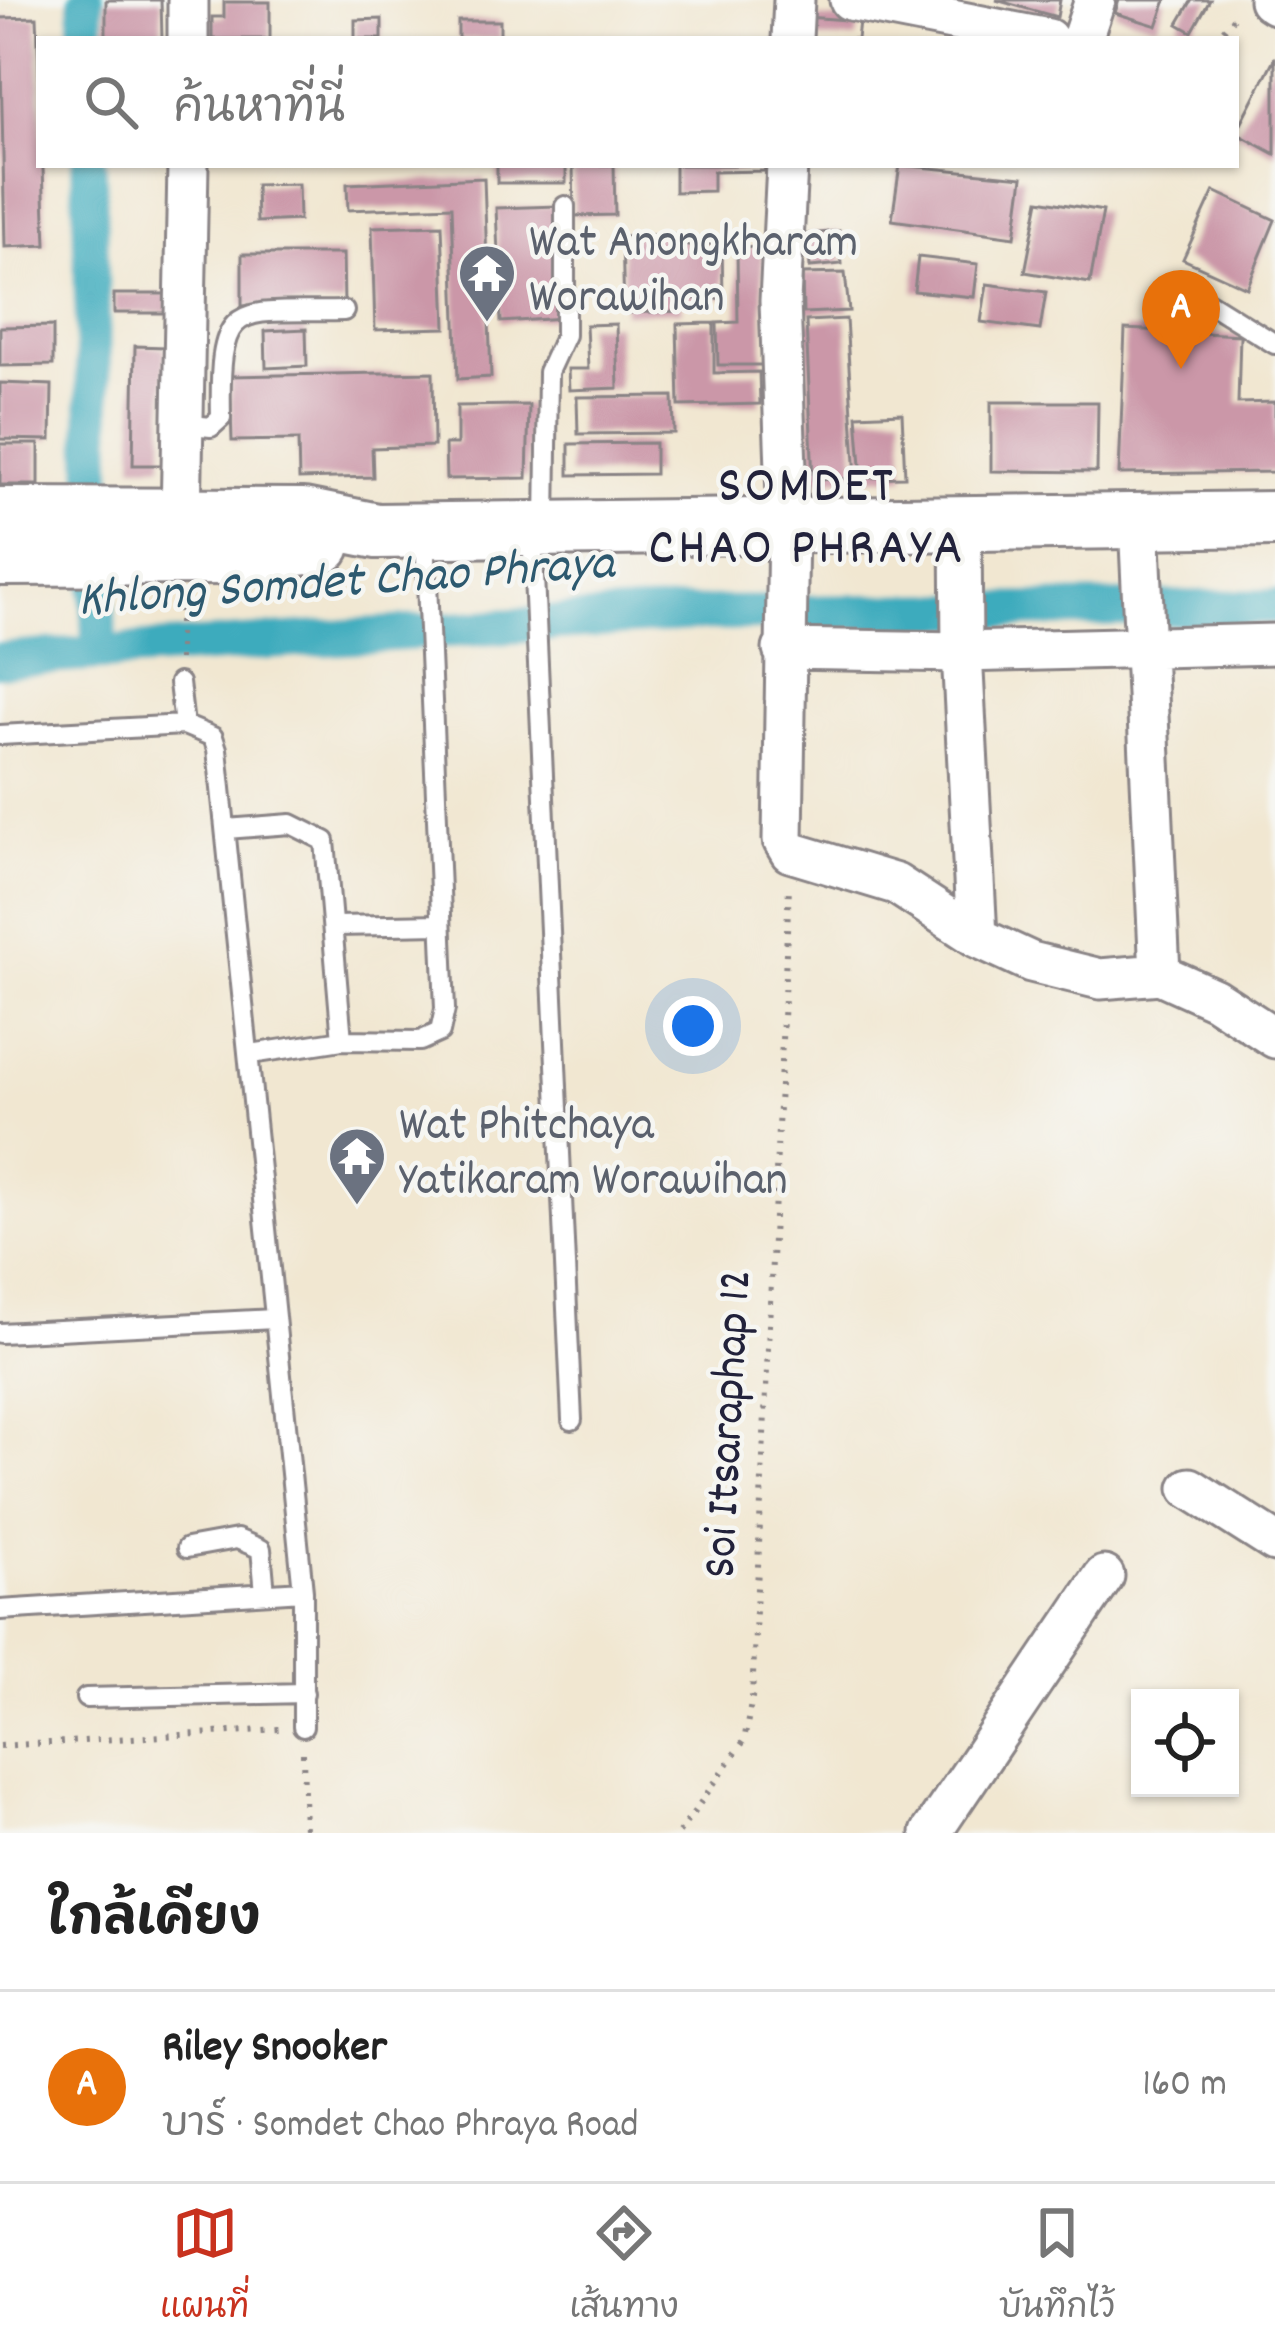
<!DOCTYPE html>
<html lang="th">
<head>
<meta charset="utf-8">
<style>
  :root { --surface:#fff; --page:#f6f6f6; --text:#222; --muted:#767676; --line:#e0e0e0; --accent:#c8321e }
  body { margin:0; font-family:Dekko,"Playpen Sans Thai",sans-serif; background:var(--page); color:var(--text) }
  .controls { position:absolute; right:36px; bottom:36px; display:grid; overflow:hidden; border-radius:0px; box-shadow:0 3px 9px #0004 }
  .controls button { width:108px; height:108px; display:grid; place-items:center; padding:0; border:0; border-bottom:3px solid var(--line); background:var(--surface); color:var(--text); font:60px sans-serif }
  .you { position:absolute; left:693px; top:1026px; width:42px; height:42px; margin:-30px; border:9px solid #fff; border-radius:50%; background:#1a73e8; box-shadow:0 0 0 18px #1a73e833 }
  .badge { display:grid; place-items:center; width:78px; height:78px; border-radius:50%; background:var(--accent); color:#fff; font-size:39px; font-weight:700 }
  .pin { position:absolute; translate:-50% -99px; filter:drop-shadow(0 3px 6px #0008) }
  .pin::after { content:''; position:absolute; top:63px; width:42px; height:36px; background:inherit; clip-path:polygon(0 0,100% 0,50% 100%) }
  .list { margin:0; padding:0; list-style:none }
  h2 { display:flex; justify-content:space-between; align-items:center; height:156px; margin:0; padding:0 48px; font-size:51px }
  h2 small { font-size:39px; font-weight:400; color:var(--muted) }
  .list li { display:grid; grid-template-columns:78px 1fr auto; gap:36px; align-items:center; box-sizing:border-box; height:192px; padding:0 48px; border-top:3px solid var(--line) }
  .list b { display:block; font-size:45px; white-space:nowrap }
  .list p { margin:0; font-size:39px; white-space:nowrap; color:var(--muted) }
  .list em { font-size:39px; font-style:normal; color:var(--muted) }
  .icon { flex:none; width:66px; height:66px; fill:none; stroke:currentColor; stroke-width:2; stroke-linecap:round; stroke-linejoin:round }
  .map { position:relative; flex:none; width:1275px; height:1833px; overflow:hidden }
  .search { position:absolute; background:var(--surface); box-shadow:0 3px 9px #0004; left:36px; right:36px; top:36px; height:132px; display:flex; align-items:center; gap:30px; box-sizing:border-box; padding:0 42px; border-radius:0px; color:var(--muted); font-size:45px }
  .sheet { height:348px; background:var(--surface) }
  nav { display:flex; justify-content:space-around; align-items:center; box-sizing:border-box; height:168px; border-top:3px solid var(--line); background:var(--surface); font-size:33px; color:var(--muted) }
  nav a { display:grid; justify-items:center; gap:6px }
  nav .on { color:var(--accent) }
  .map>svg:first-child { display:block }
</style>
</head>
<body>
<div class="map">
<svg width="1275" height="1833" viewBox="0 0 1275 1833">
  <rect width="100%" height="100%" fill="#f6f6f2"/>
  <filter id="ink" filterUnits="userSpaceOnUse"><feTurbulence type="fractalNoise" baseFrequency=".00833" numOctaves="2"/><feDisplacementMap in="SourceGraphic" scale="24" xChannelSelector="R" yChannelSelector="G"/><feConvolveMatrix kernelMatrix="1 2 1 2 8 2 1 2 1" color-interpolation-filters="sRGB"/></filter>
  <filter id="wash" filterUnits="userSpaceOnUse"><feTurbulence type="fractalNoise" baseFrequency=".004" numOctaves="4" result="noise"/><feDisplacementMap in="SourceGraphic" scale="48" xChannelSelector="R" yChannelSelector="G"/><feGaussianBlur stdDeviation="2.7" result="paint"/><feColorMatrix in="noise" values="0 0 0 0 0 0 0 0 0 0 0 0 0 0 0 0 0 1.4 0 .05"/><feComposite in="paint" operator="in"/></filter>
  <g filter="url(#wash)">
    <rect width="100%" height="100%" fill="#f1e7d1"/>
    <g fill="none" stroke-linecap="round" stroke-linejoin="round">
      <path stroke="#3eabbd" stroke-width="36" d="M86 0V39
        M89 165 99 653
        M0 660 691 614 1275 607"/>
    </g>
    <g id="blocks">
      <path fill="#cb97a8" d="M106 0H161L162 39H106Z
        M996 0H1060L1057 17Z
        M1119 0H1166L1157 26 1115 13Z
        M1192 0H1210L1192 32 1178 24Z
        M224 2H270V39H212V17H224Z
        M37 17 46 245 5 247 0 18Z
        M806 17 859 21 857 39H804Z
        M382 19V39H355V20Z
        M458 21H500V39H458Z
        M1275 57V154L1236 133Z
        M497 165H566V183H497Z
        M573 165H614L615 215 574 216Z
        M675 165H764L765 171 713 172V191L675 192Z
        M900 165 1023 177 1015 237 892 220Z
        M484 178 491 377 458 379 452 206 348 210 347 184Z
        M298 184 299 220 257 222 256 185Z
        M1214 191 1275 220 1247 288 1183 259Z
        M1039 200 1103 211 1090 283 1025 272Z
        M558 206 563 318 501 322 496 208Z
        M442 225 446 328 375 330 372 227Z
        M839 231 842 264 810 267 808 234Z
        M685 234 686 245 722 244 723 298 681 299 682 311 624 313 622 236Z
        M762 247 763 365H718L717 323 738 322 737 248Z
        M242 254H343L344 304 242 306Z
        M918 257 978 264 974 297 914 291Z
        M845 273 849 311 803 313 802 274Z
        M987 284 1046 292 1040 330 981 322Z
        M114 294H169V313H114Z
        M846 319 856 478 813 480 806 321Z
        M714 323V373L759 372 760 404 679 406 677 324Z
        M616 324 618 388 569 390 568 369H588L586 325Z
        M53 326V365L0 366V327Z
        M306 329 307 366 266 368 265 331Z
        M1125 329 1240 335 1238 403 1275 402V472L1119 474Z
        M135 346 165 347 163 465H133Z
        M433 372 434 446 372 448 373 477 299 479 298 440 232 441 230 376Z
        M0 383 52 385 51 440 0 439Z
        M673 396 674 433 578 434 577 397Z
        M991 402H1098L1097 472 991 471Z
        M529 405 527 478 446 479 445 444H457V406Z
        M902 413 905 477 862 478 857 415Z
        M655 443V474L569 475V444Z
        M0 444H39V485H0Z"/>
    </g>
  </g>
  <g filter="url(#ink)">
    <use href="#blocks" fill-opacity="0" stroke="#8a8486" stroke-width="3"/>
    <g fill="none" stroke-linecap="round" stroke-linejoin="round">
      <defs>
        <path id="service" d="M1195 294 1275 344
          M182 424 211 427 221 418C218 296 236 313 344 311
          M546 526 548 372 565 335V206
          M532 531 572 1420
          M179 683 184 725
          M0 735 184 725 213 737 217 749 303 1591V1727
          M226 829 291 824 325 841 342 1040
          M336 926 441 924
          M251 1054 342 1040 420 1041 440 1032 445 1009 425 535
          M0 1333 274 1319
          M187 1548 237 1539 261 1549 265 1593
          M0 1610 303 1591
          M86 1698 304 1693"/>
        <path id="minor" d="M188 0V39
          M850 0 1048 39
          M1269 0 1275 4
          M792 39 794 0
          M1082 39 1095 0
          M787 165 780 301 788 525 783 840 790 852 896 884 977 937 1031 962 1100 979 1160 974 1215 999 1275 1038
          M181 518 188 165
          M1139 521 1160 974
          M961 523 962 652 977 937
          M783 649 962 652 1275 644
          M1190 1488 1275 1542
          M931 1833 1104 1576"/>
        <path id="secondary" d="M0 515 303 516 377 531 1275 519
          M0 558 227 557 323 545"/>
      </defs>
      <use href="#service" stroke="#8a8486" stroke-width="24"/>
      <use href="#minor" stroke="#8a8486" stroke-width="45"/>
      <use href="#secondary" stroke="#8a8486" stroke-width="60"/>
      <path stroke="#8a8486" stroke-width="6" stroke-dasharray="3 9" stroke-linecap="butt" d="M1216 39 1236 14
        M179 597V662
        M0 1746 279 1729
        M303 1753 305 1833
        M679 1833 744 1741 752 1698 789 887"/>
      <use href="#service" stroke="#fff" stroke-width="18"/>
      <use href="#minor" stroke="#fff" stroke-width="39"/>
      <use href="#secondary" stroke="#fff" stroke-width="54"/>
    </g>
  </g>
  <defs>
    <symbol id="temple-pin" viewBox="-11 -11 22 30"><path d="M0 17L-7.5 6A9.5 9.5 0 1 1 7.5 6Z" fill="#6b7280" stroke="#f6f6f2"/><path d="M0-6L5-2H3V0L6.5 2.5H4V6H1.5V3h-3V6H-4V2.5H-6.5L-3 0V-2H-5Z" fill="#fff"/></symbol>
  </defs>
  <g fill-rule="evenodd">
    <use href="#temple-pin" x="454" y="240" width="66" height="90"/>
    <use href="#temple-pin" x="324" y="1123" width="66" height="90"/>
  </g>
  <g text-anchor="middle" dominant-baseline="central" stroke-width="9" stroke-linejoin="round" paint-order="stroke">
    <g font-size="48" fill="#5b616d" stroke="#f6f6f2" text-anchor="start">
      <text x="529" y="245">Wat Anongkharam<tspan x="529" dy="55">Worawihan</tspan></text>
      <text x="399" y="1128">Wat Phitchaya<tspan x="399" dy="55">Yatikaram Worawihan</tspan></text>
    </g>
    <g font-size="48" fill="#22223b" stroke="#f6f6f2">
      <text transform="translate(731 1424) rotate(-87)">Soi Itsaraphap 12</text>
    </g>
    <g font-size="51" font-style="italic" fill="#2d596f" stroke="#f6f6f2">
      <text transform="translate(346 585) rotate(-4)">Khlong Somdet Chao Phraya</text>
    </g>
    <g font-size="54" letter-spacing="3" fill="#22223b" stroke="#f6f6f2">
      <text x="807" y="489">SOMDET<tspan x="807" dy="62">CHAO PHRAYA</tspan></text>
    </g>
  </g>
</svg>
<div class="controls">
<button><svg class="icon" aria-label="locate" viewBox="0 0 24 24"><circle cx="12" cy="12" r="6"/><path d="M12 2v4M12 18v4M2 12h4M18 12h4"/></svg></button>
</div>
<div class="you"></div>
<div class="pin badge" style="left:1181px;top:369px;background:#e8710a">A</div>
<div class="search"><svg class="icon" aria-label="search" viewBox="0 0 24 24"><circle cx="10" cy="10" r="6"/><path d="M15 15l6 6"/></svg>ค้นหาที่นี่</div>
</div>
<section class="sheet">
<h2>ใกล้เคียง<small></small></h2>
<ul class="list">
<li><span class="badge" style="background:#e8710a">A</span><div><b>Riley Snooker</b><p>บาร์ · Somdet Chao Phraya Road</p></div><em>160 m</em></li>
</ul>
</section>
<nav>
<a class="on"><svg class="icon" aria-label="map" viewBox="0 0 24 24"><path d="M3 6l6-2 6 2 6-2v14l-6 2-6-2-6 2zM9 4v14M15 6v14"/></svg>แผนที่</a>
<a><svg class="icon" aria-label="directions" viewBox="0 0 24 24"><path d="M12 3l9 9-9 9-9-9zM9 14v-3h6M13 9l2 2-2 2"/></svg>เส้นทาง</a>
<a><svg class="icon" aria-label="saved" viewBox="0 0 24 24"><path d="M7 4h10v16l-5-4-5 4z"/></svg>บันทึกไว้</a>
</nav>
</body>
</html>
